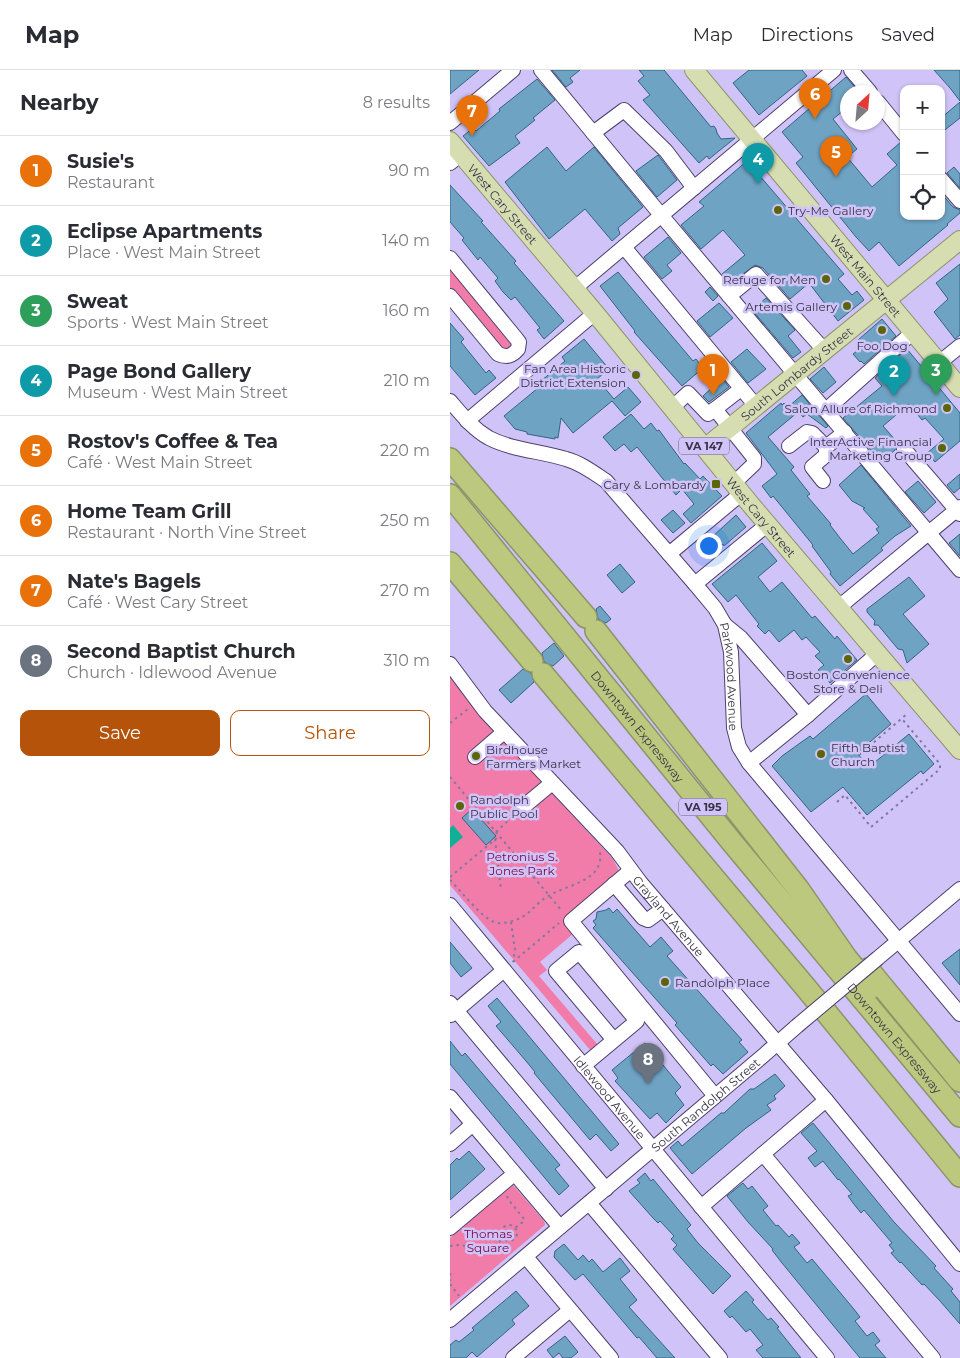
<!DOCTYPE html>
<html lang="en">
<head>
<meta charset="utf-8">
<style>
  :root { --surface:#fff; --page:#f7f7f7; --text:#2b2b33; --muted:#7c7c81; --line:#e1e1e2; --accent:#b45309 }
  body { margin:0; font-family:Montserrat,sans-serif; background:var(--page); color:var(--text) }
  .controls { position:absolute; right:15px; top:15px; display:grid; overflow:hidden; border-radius:10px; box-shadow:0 1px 4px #0004 }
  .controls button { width:45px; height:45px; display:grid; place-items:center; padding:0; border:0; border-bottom:1px solid var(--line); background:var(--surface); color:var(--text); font:25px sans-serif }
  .compass { position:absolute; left:390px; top:15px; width:45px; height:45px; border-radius:50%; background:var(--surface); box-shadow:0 1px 4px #0004; rotate:26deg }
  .you { position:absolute; left:258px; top:475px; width:18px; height:18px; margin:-12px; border:4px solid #fff; border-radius:50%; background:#1a73e8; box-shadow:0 0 0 8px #1a73e833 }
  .badge { display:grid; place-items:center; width:32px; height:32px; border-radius:50%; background:var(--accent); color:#fff; font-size:16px; font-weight:700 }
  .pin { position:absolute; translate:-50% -41px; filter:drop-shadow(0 1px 2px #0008) }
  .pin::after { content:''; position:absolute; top:26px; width:18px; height:15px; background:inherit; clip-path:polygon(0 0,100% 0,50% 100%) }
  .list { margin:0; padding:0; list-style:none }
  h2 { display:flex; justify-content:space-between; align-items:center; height:65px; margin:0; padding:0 20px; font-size:21px }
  h2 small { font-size:16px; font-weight:400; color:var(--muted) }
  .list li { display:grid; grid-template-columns:32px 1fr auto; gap:15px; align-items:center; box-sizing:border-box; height:70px; padding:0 20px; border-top:1px solid var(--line) }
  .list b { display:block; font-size:19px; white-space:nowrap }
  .list p { margin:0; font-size:16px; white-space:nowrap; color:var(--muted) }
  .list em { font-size:16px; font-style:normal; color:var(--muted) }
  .actions { display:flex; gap:10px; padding:15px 20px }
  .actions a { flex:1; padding:11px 0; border:1px solid var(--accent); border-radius:10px; text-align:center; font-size:18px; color:var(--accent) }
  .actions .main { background:var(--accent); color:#fff }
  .icon { flex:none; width:28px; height:28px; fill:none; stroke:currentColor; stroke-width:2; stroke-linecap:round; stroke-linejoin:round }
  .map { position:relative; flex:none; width:510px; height:1288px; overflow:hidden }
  header { display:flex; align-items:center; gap:30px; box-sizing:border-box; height:70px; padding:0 25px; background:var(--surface); border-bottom:1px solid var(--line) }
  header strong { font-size:24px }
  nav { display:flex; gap:28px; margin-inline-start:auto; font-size:18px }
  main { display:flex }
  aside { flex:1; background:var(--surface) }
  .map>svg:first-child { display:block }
</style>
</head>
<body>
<header>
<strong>Map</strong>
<nav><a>Map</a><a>Directions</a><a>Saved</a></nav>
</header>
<main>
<aside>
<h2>Nearby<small>8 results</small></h2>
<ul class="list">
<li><span class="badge" style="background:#e8710a">1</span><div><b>Susie's</b><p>Restaurant</p></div><em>90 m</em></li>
<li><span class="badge" style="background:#0f9aa8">2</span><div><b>Eclipse Apartments</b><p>Place · West Main Street</p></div><em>140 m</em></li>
<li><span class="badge" style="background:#2e9e5b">3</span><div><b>Sweat</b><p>Sports · West Main Street</p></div><em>160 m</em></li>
<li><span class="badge" style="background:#0f9aa8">4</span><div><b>Page Bond Gallery</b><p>Museum · West Main Street</p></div><em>210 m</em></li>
<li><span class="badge" style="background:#e8710a">5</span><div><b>Rostov's Coffee &amp; Tea</b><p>Café · West Main Street</p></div><em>220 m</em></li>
<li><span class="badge" style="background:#e8710a">6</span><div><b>Home Team Grill</b><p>Restaurant · North Vine Street</p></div><em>250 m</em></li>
<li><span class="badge" style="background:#e8710a">7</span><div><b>Nate's Bagels</b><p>Café · West Cary Street</p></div><em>270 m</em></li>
<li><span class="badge" style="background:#6b7280">8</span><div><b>Second Baptist Church</b><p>Church · Idlewood Avenue</p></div><em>310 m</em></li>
</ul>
<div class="actions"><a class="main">Save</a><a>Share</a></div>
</aside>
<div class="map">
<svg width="510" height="1288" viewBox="0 0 510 1288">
  <rect width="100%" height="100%" fill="#d0c3f7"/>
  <path fill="#f17ca9" d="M0 195 63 275 54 282 0 220Z
    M0 607 45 662 163 789 169 801V805L114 852 124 863 90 892 97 900 89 906 148 975 141 981 0 815Z
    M63 1115 94 1151 95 1155 0 1236V1168Z"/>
  <path fill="#0fb096" d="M3 755 13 767 0 778V758Z"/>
  <path fill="#6fa3c4" stroke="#316583" d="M0 0H29L0 24Z
    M102 0H130L120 8 123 12 116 17Z
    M189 0H214L261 57 264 56 266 59 267 63 271 69 285 68 259 89 257 86 249 93 193 30 200 25 188 11 194 6Z
    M299 0H352L357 6 309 45 283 13Z
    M484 0H510V31L500 18Z
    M396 7 409 22H398V37L383 49 407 79 397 87 422 117 447 95 437 84 451 72 454 73V146H491V123L503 137 510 140V143L497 154 498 155 449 196 429 172 419 181 406 167 346 93 353 87 332 62Z
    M87 9 105 30 83 48 85 50 65 66 70 73 39 96 13 66 23 58 26 61 50 41 49 39Z
    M510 32V48L491 63V48Z
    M97 77 116 101 144 77 193 137 168 158 170 164 162 171 135 139 99 169 55 112Z
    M208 85 227 110 207 127 186 101Z
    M297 91 394 204 388 209 402 225 407 221 414 230 388 251 359 213 340 229 313 198 305 195 280 214 272 204 295 185 273 160 251 179 231 155 254 136 249 132Z
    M504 97 510 104V118L497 103Z
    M0 115 33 151 31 152 66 191 64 193 114 251 94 269 87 260 90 258 65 227 61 230 53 222 45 211 48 208 30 187 28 190 12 170 14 168 0 152Z
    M218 167 231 183 217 195 222 201 212 209 194 187Z
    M510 194V265L505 269 484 242 498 229 486 213Z
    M168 202 243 291 246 289 253 298 232 316 184 262 185 261 150 216Z
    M260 217 268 226 263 231 255 222Z
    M316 228 345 260 338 266 351 282 343 288 302 240Z
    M269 233 283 248 260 267 247 251Z
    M432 249 446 266 414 294 411 291 410 292 403 284 414 276 408 270Z
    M0 253 14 269 11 272 36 303 39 300 46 308 25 325 0 296Z
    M134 269 159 299 147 309 164 329 178 317 191 332 175 346 162 331 123 363 111 348 108 368 105 367V369L77 364V362L65 359 54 346 88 318 86 315 115 291 112 287Z
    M297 279 316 299 298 313 281 292Z
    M457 279 510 343V371L485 392 477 383 494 369 475 348 472 350 459 334 433 356 448 373 445 380 431 392 393 348 432 316 425 308Z
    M261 295 279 317 259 332 253 326 264 316 253 302Z
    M374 297 386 312 373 323 360 309Z
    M352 325 378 356 376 358 357 344 353 347 348 342 318 367 344 397 341 400 360 424 357 426 381 454 380 455 390 468 403 484 429 463 426 459 429 457 413 439 415 438 402 431 389 415 411 395 461 456 445 466 431 478 433 480 390 516 380 504 381 502 362 476 363 475 323 426 321 428 312 416 327 404 296 363 331 333 332 335 334 333 338 337Z
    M181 344 194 359 201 353 207 361 209 360 234 394 235 393 250 409 253 406 272 426 241 453 233 444 244 434 232 419 226 425 187 377 181 382 174 374 165 381 153 367Z
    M510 404V418L504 423 497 415Z
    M468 411 486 432 474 443 455 422Z
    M223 440 235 453 223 463 211 450Z
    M286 445 296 457 274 476 273 474 257 487 250 478Z
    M510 464V486L499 473Z
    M312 473 327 491 308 507 320 522 332 512 362 548 365 546 385 569 387 566 407 590 380 613 368 600 374 595 365 586 370 582 356 567 352 570 344 560 329 572 319 560 315 564 307 556 309 554 286 525 278 532 262 514Z
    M170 494 185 512 172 523 157 505Z
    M459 507 475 526 453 544 479 574 457 593 453 580 448 579 428 555H424L425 551 417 542V539Z
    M150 536 161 549 156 553 148 549 146 539Z
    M104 573 114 586 103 596 94 592 92 583Z
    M73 599 81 603 84 612 61 633 49 620Z
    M416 624 441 654 407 683 419 697 459 664 484 694 473 704 471 701 417 745 393 717 361 742 322 696 332 686 360 666 363 669Z
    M22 739 46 766 36 775 12 748Z
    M159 838 163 843 167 839 200 877 211 867 223 881 217 886 292 970 289 972 298 982 273 1004 263 994 261 996 225 955 227 953 143 858 146 855 143 851 146 849 147 842 156 840Z
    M0 872 22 898 11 907 0 893Z
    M510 879V915L492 893Z
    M47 928 169 1074 161 1081 146 1064 140 1070 84 1003 85 1002 76 991 46 956 51 952 38 936Z
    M0 971 12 986 15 983 110 1095 105 1099 119 1116 109 1125 0 994Z
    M195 973 231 1017 225 1023 234 1035 216 1053 207 1043 200 1049 165 1011 168 1008 162 1000Z
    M325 1004 335 1016 324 1026 326 1029 317 1035 321 1040 296 1058 242 1104 220 1078 228 1071 232 1076 271 1043H274L300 1019H304Z
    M363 1053 444 1152 486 1196 484 1198 503 1219 501 1221 510 1232V1254L490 1231 474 1214 472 1215 451 1192 450 1193 441 1183 444 1181 439 1175 442 1173 414 1140 411 1143 403 1133 398 1126 402 1124 389 1109 388 1110 373 1091 365 1097 358 1088 367 1081 351 1063Z
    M19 1081 35 1099 0 1130V1095L7 1088 9 1090Z
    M195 1103 201 1111 203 1109 241 1155 237 1159 248 1173 281 1206 263 1224 223 1179 227 1175 221 1169 224 1166 210 1151 208 1153 203 1148 179 1121 190 1113 187 1110Z
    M293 1113 298 1119 302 1116 318 1136 313 1140 326 1156 328 1155 339 1167 342 1164 350 1173 344 1177 357 1193 362 1189 403 1238 410 1247 405 1251 417 1266 423 1262 430 1271 425 1275 436 1288H410L332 1193 322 1180 323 1179 298 1152 277 1126Z
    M114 1174 128 1190 133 1185 139 1192 142 1189 153 1202 170 1188 180 1201 170 1209 187 1230 179 1237 225 1288H207L189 1267 187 1268 133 1204 125 1210 104 1187 105 1181Z
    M66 1221 79 1236 62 1250 65 1254 27 1287 22 1282 16 1288H0V1275L6 1270 9 1272 24 1260 22 1258Z
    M296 1221 304 1230 302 1232 318 1250 321 1248 329 1257 327 1258 351 1288H313L306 1280 313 1275 300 1259 296 1262 282 1246 280 1248 274 1241Z
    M115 1266 128 1282 121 1288H113L109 1283 103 1288 97 1280Z"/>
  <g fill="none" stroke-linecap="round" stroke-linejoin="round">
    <defs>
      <g id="minor">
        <path d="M91 0 211 145 510 500"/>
        <path d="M401 0 420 22"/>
        <path d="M428 32 454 64"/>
        <path d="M0 53 63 0"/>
        <path d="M143 63 174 40 216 81 244 118"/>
        <path d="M0 93 11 84"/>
        <path d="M491 109 510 131"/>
        <path d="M174 177 306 336"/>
        <path d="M0 188 65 267 69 272 68 279C62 286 57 288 48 284L0 226"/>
        <path d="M125 218 384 0"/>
        <path d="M279 226 306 204 375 281"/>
        <path d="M489 293 510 276"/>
        <path id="s1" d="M0 331C12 345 23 359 39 368 62 380 91 381 116 389 131 393 144 403 156 411L245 514 265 538 275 555 281 582 284 658 289 677 299 693 510 944"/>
        <path d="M223 337 238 323 258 344 265 339"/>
        <path d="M376 340 463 262"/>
        <path d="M17 351 145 243"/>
        <path d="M339 376 357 362 362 363 376 377"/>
        <path d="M454 379 510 444"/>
        <path d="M373 411 362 397 376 385V377L395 362"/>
        <path d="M284 413 304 394V388L265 339 291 319"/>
        <path d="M219 484 292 423"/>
        <path d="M245 514 318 454"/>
        <path d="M389 537 510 437"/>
        <path d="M275 555 291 568 358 645"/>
        <path id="s2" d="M0 594 35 641 167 781 190 812 376 1030 510 1194"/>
        <path d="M25 687 54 662"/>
        <path d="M299 693 358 645 428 583"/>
        <path d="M72 738 102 713"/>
        <path d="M181 800 121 851 265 1026"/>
        <path d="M164 814 193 848 198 850 213 839"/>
        <path id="s3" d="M0 835 377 1288"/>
        <path d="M428 888 510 819"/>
        <path d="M0 933 156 1119"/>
        <path d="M1 945 54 900"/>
        <path d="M133 996C151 981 169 966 187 951L129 882 106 901 164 970"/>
        <path d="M0 1027 110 1157"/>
        <path d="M0 1074 23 1054"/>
        <path d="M313 1084 483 1288"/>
        <path d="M139 1133 270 1288"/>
        <path d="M251 1137 376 1030"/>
        <path d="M0 1158 64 1104"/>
        <path d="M76 1187 161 1288"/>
        <path id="s4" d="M0 1250 314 985 347 956"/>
        <path d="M63 1288 120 1240"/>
      </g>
      <g id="major">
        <path id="s5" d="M244 0 510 318"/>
        <path id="s6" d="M0 71 145 243 301 435 510 680"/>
        <path id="s7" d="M255 378 510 170"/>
      </g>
      <g id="highway">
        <path d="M0 389 136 547"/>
        <path id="s8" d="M0 425 281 771 510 1046"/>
        <path d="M0 493 82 591"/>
        <path d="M146 561 349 820 397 889 421 918"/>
        <path d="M93 604 357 919 510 1106"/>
        <path d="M418 899 510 1011"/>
      </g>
    </defs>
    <use href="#minor" stroke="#4e416d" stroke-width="16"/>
    <use href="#major" stroke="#8d946a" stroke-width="20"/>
    <use href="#highway" stroke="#8d946a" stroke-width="24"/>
    <path stroke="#81799d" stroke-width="2" stroke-dasharray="2.5 4" stroke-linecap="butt" d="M0 653 18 639
      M409 685 458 643
      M0 707 112 841
      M387 732 395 725 421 757 490 699V694L452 649
      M46 762 62 747
      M45 769 51 820
      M0 807 48 767
      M0 810C11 821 31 847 44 852 49 854 54 853 59 852 81 847 83 834 100 825 119 814 154 811 150 782
      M61 852 65 880 63 892
      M63 892 109 853
      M57 1126 58 1129 74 1149V1151L65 1158
      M51 1163a8 8 0 1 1 16 0a8 8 0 1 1-16 0Z
      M0 1176 9 1175 39 1179 43 1178 53 1168
      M0 1203 1 1207 0 1211
      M0 1214 9 1226"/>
    <use href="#minor" stroke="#fff" stroke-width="14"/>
    <use href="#major" stroke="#d6deb1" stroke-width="18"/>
    <use href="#highway" stroke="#bbc87d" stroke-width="21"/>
    <defs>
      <path id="minor-bridge" d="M347 956 428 888"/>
    </defs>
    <use href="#minor-bridge" stroke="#4e416d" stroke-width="16" stroke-linecap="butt"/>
    <use href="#minor-bridge" stroke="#fff" stroke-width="14"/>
  </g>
  <g fill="#5b6609" stroke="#d0c3f7" stroke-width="2">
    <circle cx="328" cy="140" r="5"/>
    <circle cx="376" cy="209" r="5"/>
    <circle cx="397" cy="236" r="5"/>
    <circle cx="432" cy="260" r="5"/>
    <circle cx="186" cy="305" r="5"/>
    <circle cx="497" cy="338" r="5"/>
    <circle cx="492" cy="378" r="5"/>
    <rect x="261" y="409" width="10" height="10" rx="2.5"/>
    <circle cx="398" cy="589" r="5"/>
    <circle cx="371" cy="684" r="5"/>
    <circle cx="26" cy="686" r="5"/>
    <circle cx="10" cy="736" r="5"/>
    <circle cx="215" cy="912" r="5"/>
  </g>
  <g text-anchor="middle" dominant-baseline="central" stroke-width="5" stroke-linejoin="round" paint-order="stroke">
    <g fill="#d0c3f7" stroke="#665e7c" stroke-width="1">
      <rect x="229" y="367.5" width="50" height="17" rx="4"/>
      <rect x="229" y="728.5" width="48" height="17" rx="4"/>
    </g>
    <g font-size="11" font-weight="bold" fill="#383348">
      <text x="254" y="376">VA 147</text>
      <text x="253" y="737">VA 195</text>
    </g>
    <g font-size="12" fill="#383348" stroke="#d0c3f7">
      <text stroke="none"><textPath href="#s6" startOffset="82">West Cary Street</textPath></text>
      <text stroke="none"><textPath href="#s5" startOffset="268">West Main Street</textPath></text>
      <text stroke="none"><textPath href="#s7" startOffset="118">South Lombardy Street</textPath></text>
      <text stroke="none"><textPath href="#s6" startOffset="488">West Cary Street</textPath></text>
      <text stroke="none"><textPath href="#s1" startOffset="419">Parkwood Avenue</textPath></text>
      <text stroke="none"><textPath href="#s8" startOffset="298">Downtown Expressway</textPath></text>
      <text stroke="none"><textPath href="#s2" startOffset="334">Grayland Avenue</textPath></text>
      <text stroke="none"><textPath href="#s8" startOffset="702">Downtown Expressway</textPath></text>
      <text stroke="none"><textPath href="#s3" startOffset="250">Idlewood Avenue</textPath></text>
      <text stroke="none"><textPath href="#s4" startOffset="334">South Randolph Street</textPath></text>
    </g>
    <g font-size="12" fill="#383348" stroke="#d0c3f7" text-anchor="end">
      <text x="338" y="140" text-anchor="start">Try-Me Gallery</text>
      <text x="366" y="209">Refuge for Men</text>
      <text x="387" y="236">Artemis Gallery</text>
      <text x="432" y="275" text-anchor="middle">Foo Dog</text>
      <text x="176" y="298">Fan Area Historic<tspan x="176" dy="14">District Extension</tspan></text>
      <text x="487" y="338">Salon Allure of Richmond</text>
      <text x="482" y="371">InterActive Financial<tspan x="482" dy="14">Marketing Group</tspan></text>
      <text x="256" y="414">Cary &amp; Lombardy</text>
      <text x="398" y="604" text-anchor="middle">Boston Convenience<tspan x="398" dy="14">Store &amp; Deli</tspan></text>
      <text x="381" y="677" text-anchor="start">Fifth Baptist<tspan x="381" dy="14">Church</tspan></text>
      <text x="36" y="679" text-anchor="start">Birdhouse<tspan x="36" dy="14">Farmers Market</tspan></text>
      <text x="20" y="729" text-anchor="start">Randolph<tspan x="20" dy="14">Public Pool</tspan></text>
      <text x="225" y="912" text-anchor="start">Randolph Place</text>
    </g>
    <g font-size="12" fill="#770642" stroke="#d0c3f7">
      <text x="72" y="786">Petronius S.<tspan x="72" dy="14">Jones Park</tspan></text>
      <text x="38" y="1163">Thomas<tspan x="38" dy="14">Square</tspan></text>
    </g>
  </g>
</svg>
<div class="controls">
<button>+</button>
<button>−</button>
<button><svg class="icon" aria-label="locate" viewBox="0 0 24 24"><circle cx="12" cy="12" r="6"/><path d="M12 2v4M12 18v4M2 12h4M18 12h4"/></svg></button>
</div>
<svg class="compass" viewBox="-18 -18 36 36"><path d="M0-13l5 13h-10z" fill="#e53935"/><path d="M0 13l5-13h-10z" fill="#7c7c81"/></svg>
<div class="you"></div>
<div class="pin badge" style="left:263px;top:325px;background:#e8710a">1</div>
<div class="pin badge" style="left:444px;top:326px;background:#0f9aa8">2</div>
<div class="pin badge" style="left:486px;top:325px;background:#2e9e5b">3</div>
<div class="pin badge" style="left:308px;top:114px;background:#0f9aa8">4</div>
<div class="pin badge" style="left:386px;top:107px;background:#e8710a">5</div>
<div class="pin badge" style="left:365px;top:49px;background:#e8710a">6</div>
<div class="pin badge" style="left:22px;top:66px;background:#e8710a">7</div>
<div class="pin badge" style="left:198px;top:1014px;background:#6b7280">8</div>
</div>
</main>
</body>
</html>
